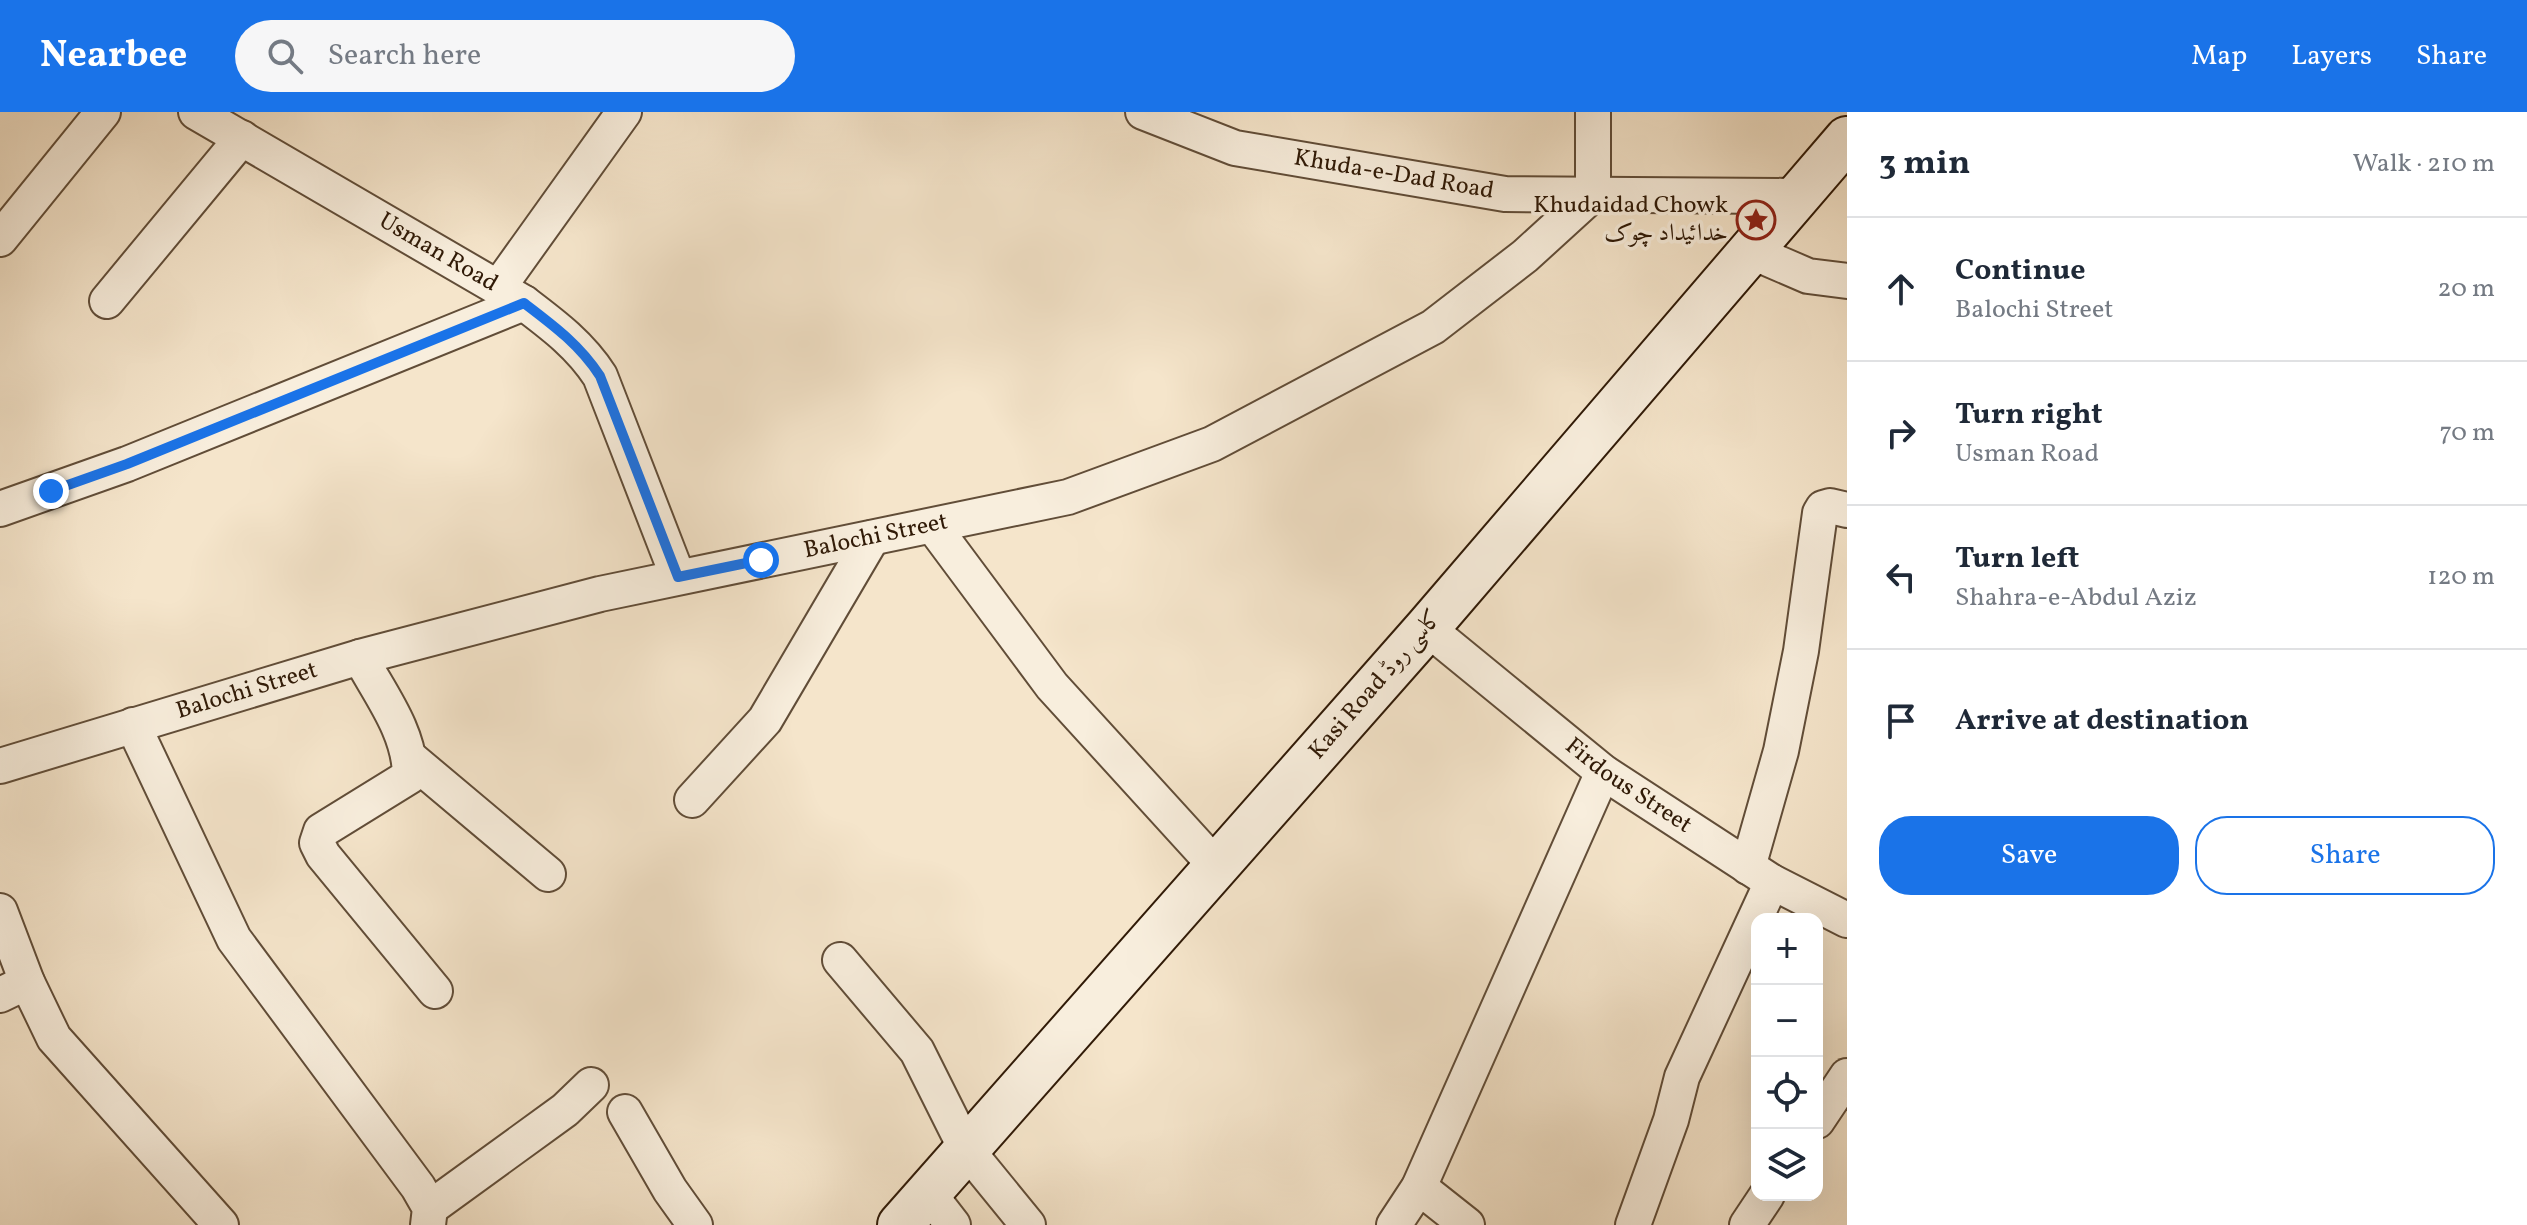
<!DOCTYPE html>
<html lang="en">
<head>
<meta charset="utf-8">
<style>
  :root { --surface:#fff; --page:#f6f6f7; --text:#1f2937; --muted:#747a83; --line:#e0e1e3; --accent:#1a73e8 }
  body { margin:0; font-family:Vollkorn,Amiri,serif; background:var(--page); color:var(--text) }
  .controls { position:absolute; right:24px; bottom:24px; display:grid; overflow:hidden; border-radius:16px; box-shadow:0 8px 32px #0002 }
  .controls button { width:72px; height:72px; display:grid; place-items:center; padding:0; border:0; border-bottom:2px solid var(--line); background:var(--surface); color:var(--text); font:40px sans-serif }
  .stop { position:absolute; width:24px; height:24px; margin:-18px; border:6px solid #1a73e8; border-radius:50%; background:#fff }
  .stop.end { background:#1a73e8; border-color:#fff; box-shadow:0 2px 8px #0008 }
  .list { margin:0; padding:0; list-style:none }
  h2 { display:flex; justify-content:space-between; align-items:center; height:104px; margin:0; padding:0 32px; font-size:34px }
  h2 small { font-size:26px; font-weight:400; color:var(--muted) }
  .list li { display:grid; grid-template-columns:52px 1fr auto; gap:24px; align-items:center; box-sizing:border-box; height:144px; padding:0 32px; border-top:2px solid var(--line) }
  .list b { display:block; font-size:30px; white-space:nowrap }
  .list p { margin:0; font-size:26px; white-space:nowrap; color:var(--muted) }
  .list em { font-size:26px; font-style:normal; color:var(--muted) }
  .actions { display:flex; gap:16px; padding:24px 32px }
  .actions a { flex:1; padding:18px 0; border:2px solid var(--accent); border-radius:32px; text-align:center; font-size:28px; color:var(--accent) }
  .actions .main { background:var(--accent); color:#fff }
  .icon { flex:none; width:44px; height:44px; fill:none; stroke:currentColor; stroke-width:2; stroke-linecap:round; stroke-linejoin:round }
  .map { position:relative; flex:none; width:1847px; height:1113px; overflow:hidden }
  header { display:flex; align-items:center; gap:48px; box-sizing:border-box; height:112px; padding:0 40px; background:var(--accent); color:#fff }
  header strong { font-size:38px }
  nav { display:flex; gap:44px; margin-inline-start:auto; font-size:28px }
  .search { width:560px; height:72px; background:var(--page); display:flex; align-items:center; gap:20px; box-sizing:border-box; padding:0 28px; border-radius:44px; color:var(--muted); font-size:30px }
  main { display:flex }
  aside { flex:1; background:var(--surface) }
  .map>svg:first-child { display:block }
</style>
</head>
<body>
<header>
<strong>Nearbee</strong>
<div class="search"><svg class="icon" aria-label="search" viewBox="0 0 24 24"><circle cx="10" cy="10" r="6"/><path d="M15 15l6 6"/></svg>Search here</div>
<nav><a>Map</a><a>Layers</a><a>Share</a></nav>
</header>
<main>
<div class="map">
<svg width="1847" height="1113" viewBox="0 0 1847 1113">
  <rect width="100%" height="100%" fill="#f5e5cb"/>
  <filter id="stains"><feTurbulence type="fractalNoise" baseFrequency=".0025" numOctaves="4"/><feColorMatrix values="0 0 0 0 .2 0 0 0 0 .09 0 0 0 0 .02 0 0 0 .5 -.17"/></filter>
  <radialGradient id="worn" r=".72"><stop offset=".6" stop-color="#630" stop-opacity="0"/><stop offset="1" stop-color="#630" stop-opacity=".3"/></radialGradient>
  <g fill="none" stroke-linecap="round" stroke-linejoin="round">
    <defs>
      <g id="street">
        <path id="s1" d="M196 0 524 191C553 213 580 233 600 264L678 465"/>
        <path id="s2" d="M1143 0 1235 36 1505 82 1798 84"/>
        <path d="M0 127 103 0"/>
        <path d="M1750 139 1808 164 1847 169"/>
        <path d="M498 176 624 0"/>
        <path d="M107 189 242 26"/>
        <path d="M0 397 127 352 524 191"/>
        <path d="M933 414 1052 574 1216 754"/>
        <path id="s3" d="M1427 516 1603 660 1772 770 1847 808"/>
        <path d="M360 545C380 582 410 620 410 664L321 719 317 731 323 743 435 879"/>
        <path d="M133 613 234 827 418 1075 430 1096 428 1113"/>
        <path d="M410 646 548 762"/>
        <path id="s4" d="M0 654 360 545 600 482 1068 385 1212 332 1433 215 1525 144 1593 82V0"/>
        <path d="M692 688 765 608 872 426"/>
        <path d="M1748 755 1781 639 1801 539 1820 401 1823 396 1830 394 1847 398"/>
        <path d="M0 799 27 870 54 926 221 1113"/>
        <path d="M840 848 917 939 966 1037 1028 1113"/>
        <path d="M0 883 27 870"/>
        <path d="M625 1000 670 1078 695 1113"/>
        <path d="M1817 1009 1847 964"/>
        <path d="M1419 1075 1467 1113"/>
        <path d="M929 1082 953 1113"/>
        <path d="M430 1096 565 998 591 973"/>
        <path d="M1394 1113 1419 1075 1603 660"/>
        <path d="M1633 1113 1671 1008 1682 965 1772 770"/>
        <path d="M1747 1113 1767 1083"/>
      </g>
      <path id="secondary" d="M900 1113 1427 516 1847 27"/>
    </defs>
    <use href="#street" stroke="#614d38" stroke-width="38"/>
    <use href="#secondary" stroke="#301a07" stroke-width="48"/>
    <use href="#street" stroke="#f8eedd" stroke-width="34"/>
    <use href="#secondary" stroke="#f8eedd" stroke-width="44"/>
  </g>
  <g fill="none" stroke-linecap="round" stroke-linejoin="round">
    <path stroke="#1a73e8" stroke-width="10" d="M51 379 127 352 524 191C553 213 580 233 600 264L678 465 761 448"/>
  </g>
  <defs>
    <symbol id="sight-ring" viewBox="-11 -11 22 22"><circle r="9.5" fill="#f8eedd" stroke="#8f2418" stroke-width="1.5"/><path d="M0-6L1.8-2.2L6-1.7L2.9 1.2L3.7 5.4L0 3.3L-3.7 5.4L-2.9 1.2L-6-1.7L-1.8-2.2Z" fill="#8f2418"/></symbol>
  </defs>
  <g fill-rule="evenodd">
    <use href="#sight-ring" x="1734" y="86" width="44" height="44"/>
  </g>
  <g text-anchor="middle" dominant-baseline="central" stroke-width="7" stroke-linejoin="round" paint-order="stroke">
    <g font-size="24" fill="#301a07" stroke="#f8eedd">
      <text stroke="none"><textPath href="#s2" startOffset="260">Khuda-e-Dad Road</textPath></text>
      <text stroke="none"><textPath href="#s1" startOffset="280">Usman Road</textPath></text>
      <text stroke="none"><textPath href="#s4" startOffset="906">Balochi Street</textPath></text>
      <text transform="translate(1376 573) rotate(-49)">Kasi Road کاسی روڈ</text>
      <text stroke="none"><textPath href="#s4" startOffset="258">Balochi Street</textPath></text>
      <text stroke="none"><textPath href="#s3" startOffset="256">Firdous Street</textPath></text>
    </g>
    <g font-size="24" fill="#301a07" stroke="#f8eedd" text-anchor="end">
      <text x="1728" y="94">Khudaidad Chowk<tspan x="1728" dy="28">خدائیداد چوک</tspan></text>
    </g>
  </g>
  <rect width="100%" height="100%" filter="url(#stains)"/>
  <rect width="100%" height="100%" fill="url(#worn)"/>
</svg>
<div class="controls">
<button>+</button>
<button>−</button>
<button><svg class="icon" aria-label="locate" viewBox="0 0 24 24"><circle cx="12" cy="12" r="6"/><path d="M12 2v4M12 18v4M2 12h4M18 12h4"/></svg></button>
<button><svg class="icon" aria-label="layers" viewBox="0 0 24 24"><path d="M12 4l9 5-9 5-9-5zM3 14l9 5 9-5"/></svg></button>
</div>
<div class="stop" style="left:761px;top:448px"></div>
<div class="stop end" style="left:51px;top:379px"></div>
</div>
<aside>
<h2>3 min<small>Walk · 210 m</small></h2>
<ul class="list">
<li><svg class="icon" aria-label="ahead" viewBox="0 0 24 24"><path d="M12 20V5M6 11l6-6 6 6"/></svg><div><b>Continue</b><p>Balochi Street</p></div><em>20 m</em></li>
<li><svg class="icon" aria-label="right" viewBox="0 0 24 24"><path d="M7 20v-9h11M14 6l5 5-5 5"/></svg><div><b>Turn right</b><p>Usman Road</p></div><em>70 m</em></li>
<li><svg class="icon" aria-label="left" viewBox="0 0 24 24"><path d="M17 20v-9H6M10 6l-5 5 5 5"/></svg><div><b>Turn left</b><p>Shahra-e-Abdul Aziz</p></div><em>120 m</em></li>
<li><svg class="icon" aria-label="arrive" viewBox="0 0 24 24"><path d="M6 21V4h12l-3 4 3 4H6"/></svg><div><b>Arrive at destination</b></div></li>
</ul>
<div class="actions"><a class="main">Save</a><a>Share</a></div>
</aside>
</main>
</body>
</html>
